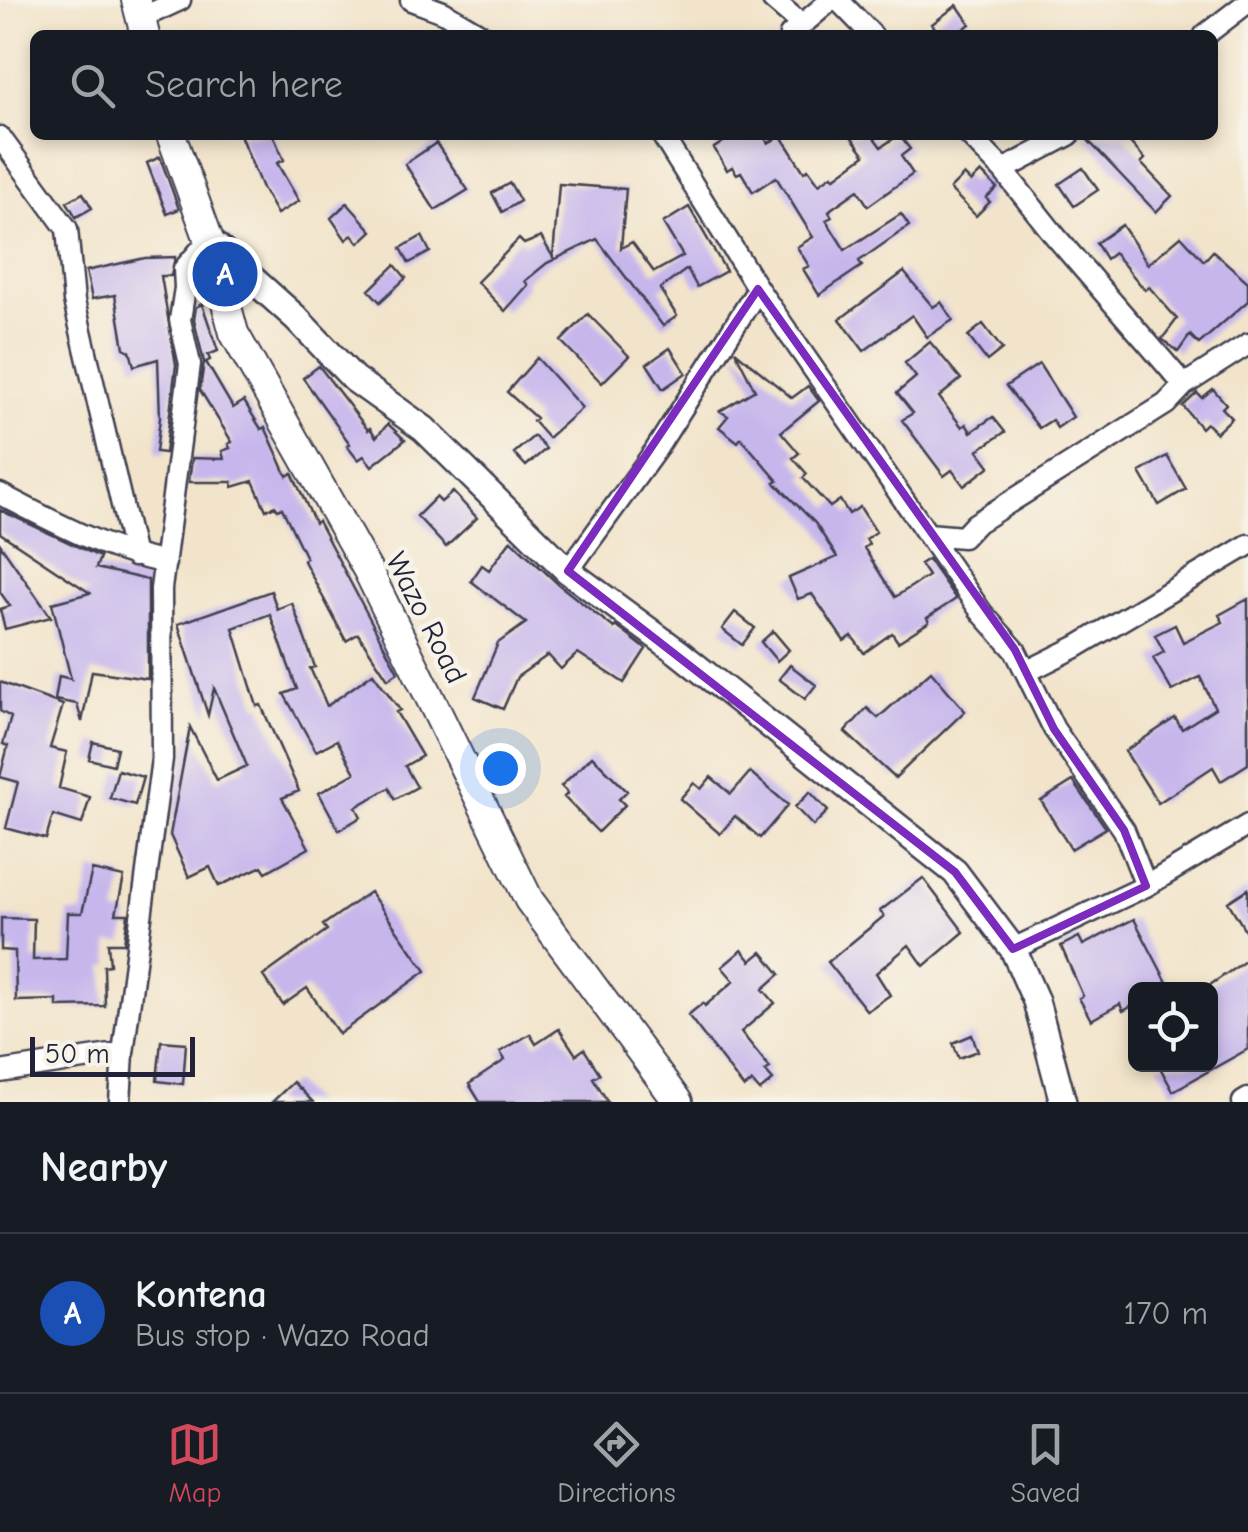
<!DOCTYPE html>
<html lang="en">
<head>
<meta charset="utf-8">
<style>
  :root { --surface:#171b24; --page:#242831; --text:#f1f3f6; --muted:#9ea1a6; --line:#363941; --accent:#d1495b }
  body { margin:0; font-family:"Comic Neue",sans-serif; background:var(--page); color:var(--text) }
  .controls { position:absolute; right:30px; bottom:30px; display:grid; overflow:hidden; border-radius:15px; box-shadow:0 5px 15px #0003 }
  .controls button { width:90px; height:90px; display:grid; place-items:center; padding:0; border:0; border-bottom:2px solid var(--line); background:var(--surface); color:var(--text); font:50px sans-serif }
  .scale { position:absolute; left:30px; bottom:25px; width:165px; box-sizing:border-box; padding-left:10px; border:5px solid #22223b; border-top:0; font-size:28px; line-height:35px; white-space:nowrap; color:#22223b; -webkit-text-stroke:8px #f7f3e8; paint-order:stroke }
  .you { position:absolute; left:500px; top:768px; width:35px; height:35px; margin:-25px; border:8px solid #fff; border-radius:50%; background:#1a73e8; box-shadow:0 0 0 15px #1a73e833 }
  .badge { display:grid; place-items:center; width:65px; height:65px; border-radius:50%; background:var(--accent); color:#fff; font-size:32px; font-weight:700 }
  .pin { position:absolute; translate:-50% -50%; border:5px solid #fff; box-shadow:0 2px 10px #0006 }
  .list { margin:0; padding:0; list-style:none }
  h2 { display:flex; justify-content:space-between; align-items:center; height:130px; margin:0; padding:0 40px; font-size:42px }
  h2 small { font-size:32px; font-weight:400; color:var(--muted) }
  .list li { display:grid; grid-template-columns:65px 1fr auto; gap:30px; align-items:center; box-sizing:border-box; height:160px; padding:0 40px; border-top:2px solid var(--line) }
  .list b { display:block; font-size:38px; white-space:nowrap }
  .list p { margin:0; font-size:32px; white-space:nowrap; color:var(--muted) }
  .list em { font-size:32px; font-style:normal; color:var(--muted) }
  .icon { flex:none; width:55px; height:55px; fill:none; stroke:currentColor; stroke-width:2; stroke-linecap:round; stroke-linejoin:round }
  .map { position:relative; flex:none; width:1248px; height:1102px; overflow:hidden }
  .search { position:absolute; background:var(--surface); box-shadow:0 5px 15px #0003; left:30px; right:30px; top:30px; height:110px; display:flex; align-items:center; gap:25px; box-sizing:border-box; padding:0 35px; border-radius:15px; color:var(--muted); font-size:38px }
  .sheet { height:290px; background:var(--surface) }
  nav { display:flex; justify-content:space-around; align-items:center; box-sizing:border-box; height:140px; border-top:2px solid var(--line); background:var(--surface); font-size:28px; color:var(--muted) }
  nav a { display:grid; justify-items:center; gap:5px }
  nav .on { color:var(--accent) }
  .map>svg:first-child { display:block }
</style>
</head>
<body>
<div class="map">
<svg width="1248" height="1102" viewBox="0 0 1248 1102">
  <rect width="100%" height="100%" fill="#f7f3e8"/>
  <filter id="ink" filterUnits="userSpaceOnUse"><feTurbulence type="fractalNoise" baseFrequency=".01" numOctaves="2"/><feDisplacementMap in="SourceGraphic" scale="20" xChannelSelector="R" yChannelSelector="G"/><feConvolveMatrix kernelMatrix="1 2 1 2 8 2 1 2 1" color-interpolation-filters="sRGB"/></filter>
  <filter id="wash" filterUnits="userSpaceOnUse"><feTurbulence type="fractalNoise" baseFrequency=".0048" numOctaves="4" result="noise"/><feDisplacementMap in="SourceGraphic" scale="40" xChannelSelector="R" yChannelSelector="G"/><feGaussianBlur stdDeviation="2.25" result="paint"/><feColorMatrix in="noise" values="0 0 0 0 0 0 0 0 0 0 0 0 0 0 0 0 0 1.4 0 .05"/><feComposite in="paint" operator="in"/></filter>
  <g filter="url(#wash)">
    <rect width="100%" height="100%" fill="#f2e4cb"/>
    <g id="blocks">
      <path fill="#c6b6ec" d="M957 5 970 24 956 35H940L932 24Z
        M240 135H273L284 160 277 163 299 201 277 214 262 188Z
        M734 135H763L768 143 781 136 804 172 808 169 819 184 832 175 834 178 865 155 850 135H872L881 147 899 135 910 149 901 156 913 174 868 206 858 190 831 209 829 212 832 217 826 220 845 250 901 214 909 226 859 261 862 266 819 295 803 269 809 266 797 247 813 237 776 177 753 192 741 172 737 174 732 167 727 170 714 148Z
        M1083 135H1123L1145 159 1141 163 1172 196 1156 212Z
        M436 143 468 190 435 210 405 164Z
        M160 157 179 209 167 214 147 163Z
        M1083 168 1098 190 1074 206 1059 184Z
        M981 172 997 188 986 198 990 202 976 216 950 189 964 175 971 182Z
        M510 183 520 201 502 212 492 193Z
        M559 184 626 189 621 248 632 242 654 272 683 256 663 223 689 207 726 271 697 287 687 269 660 289 677 316 663 326 597 239 547 263 525 281 528 285 505 311 477 282 519 239 524 244 541 237 553 257Z
        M83 193 92 208 76 217 67 202Z
        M347 203 372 231 359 243 352 235 346 240 331 218Z
        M1122 225 1148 264 1181 236 1204 261 1213 251 1248 282V301L1199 344 1190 335 1178 352 1162 339 1177 319 1149 287 1145 290 1114 253 1106 259 1096 243Z
        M422 236 430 252 409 263 401 248Z
        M175 257 171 276H161L176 365 165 453 156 452 160 418 158 359 134 366 130 351 124 348 115 295 92 299 86 271 145 258Z
        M395 265 406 278 380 302 369 290Z
        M904 272 933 307 941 302 953 320 927 337 912 315 864 351 840 319Z
        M202 304 218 351 208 355 210 360 206 362 233 408 244 401 261 429 265 427 287 476 292 473 315 523 318 521 398 672 388 679 358 634 346 641 303 559 306 558 282 508 278 510 275 506 266 510 253 481 233 487 232 482H189L192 458 224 459 222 451 230 448 228 444 232 442 200 390 204 362 194 320 196 307Z
        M588 314 629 356 602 383 561 341Z
        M983 324 1002 349 987 361 968 336Z
        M930 342 961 379 939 397 962 427 966 424 971 432 993 417 1005 432 978 450 990 466 964 486 952 470 944 476 902 420 913 413 897 393 916 377 905 363Z
        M670 348 686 373 663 389 647 364Z
        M735 351 792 398 808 386 819 401 781 432 799 453 793 458 807 474 803 478 830 507 840 500 849 514 860 507 876 532 866 539 869 544 864 548 895 597 928 576 920 564 928 559 956 599 927 618 929 622 898 642 892 633 864 653 852 636 844 641 812 594 798 599 789 578 837 557 815 523 775 483 778 481 741 438 738 442 719 427 728 416 720 411 755 390Z
        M537 358 582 408 548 438 533 421 536 418 507 392Z
        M1039 364 1073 417 1057 428 1052 420 1039 428 1006 386Z
        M319 366 368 430 370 428 376 437 388 424 405 440 372 466 364 456 358 460 347 446 350 444 303 378Z
        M1213 389 1226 404 1222 408 1232 418 1216 433 1206 423 1201 428 1183 406 1197 393 1202 398Z
        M534 436 546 449 526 466 514 453Z
        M1167 456 1186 489 1159 505 1140 472Z
        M453 492 477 518 446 547 417 516 436 497 441 502Z
        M0 510 100 557 96 568 148 580V679L92 671 82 722 77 704 55 700 59 676 71 679 52 603 90 593 0 533Z
        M511 540 558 584 614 628 616 626 646 649 624 683 578 653 561 669 548 655 517 677 503 709 475 697 498 643 526 623 471 581 482 565 489 570Z
        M0 544 51 617 5 629 0 609 10 606 0 592Z
        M271 591 277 609 292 603 315 667 310 668 327 706 373 673 400 710 396 712 422 756 405 766 417 787 395 799 389 788 356 807 361 817 339 830 319 793 355 773 337 740 316 751 284 694 297 689 270 614 233 628 257 706 261 705 299 791 282 798 309 848 266 872 262 866 219 886 210 867 189 877 170 835 190 727 217 780 247 766 214 688 208 715 178 624Z
        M1248 599V764L1221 781 1213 767 1158 803 1125 751 1175 718 1182 729 1215 708 1200 677 1172 691 1153 658 1164 652 1155 635 1175 625 1183 642 1223 622 1219 615Z
        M735 612 755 628 742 645 722 629Z
        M773 631 789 650 777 661 761 642Z
        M790 665 816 685 805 699 779 679Z
        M931 671 965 711 895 778 845 732 867 708 878 718Z
        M0 682 63 705 50 748 67 752 59 788 90 797 82 824 53 815 46 839 6 828 18 782 0 777 8 746 3 744 11 717 0 711Z
        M93 742 117 748 113 765 89 759Z
        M592 756 627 791 619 799 625 805 598 832 564 797 568 793 561 786Z
        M118 770 143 777 135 805 110 798Z
        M750 772 788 805 760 838 735 816 720 834 680 799 694 783 701 789 711 777 731 794Z
        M1073 781 1106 828 1071 849 1041 801Z
        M810 792 828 811 813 826 795 807Z
        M92 870 124 877 116 914H128L124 943H108L110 965 104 966 105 1006 57 1007V1000L16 1001 15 951 1 950V918L34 919 33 960 66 959 68 913H82Z
        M923 878 964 932 924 966 909 945 876 973 890 995 867 1011 828 962 884 916 880 911Z
        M1248 889V935L1228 902Z
        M370 892 426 971 339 1034 307 988 283 1005 263 976 320 935 327 930 323 925Z
        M1134 919 1171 990H1136V1004L1123 1011 1120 1004 1091 1020 1079 998 1083 996 1061 946 1079 937 1083 945Z
        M742 950 751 961 762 952 780 974 763 989 775 1003 741 1032 770 1068 765 1071 773 1080 760 1091 752 1082 744 1088 688 1015 703 1003 705 1006 734 981 722 967Z
        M1248 959V1049L1173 1091 1158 1064H1210V985Z
        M559 1029 576 1055 584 1049 600 1074 593 1078 608 1102H480L469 1084 505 1060 500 1052 530 1034 536 1044Z
        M972 1035 978 1051 959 1058 953 1043Z
        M161 1041 186 1043 183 1084 157 1081Z
        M293 1082 313 1102H272Z"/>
    </g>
  </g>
  <g filter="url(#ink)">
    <use href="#blocks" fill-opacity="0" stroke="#413f51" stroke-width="2.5"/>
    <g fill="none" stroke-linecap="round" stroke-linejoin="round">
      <defs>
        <path id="minor" d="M411 0 443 12 482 35
          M773 0 802 25
          M838 0 872 35
          M141 18 180 0
          M790 35 831 0
          M1205 35 1248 2
          M662 135 758 289 982 613 1015 650 1054 729 1124 830 1146 886
          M0 137 67 229 74 301 134 556
          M1003 170 1069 135
          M1184 385 1248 344
          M0 494C53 522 106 550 165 563
          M928 534 963 537 975 524 1166 404 1184 385 1056 237 1003 170 969 135
          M568 571 655 451 758 289
          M1026 672 1076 647 1248 545
          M1013 949 1146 886 1248 825
          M0 1072 123 1053
          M120 1102 123 1053 162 759 161 589 190 364 180 320 185 288 184 269 209 240
          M1243 1102 1248 1099"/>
        <path id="tertiary" d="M209 240 296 318 354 379 424 429 568 571 678 652 955 872 1013 949 1036 1001 1063 1102"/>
        <path id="secondary" d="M136 0 145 35
          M171 135 209 240 234 333 368 571 529 900 678 1102"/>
      </defs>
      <use href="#minor" stroke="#413f51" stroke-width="25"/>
      <use href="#tertiary" stroke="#413f51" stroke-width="30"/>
      <use href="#secondary" stroke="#413f51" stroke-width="32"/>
      <use href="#minor" stroke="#fff" stroke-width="20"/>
      <use href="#tertiary" stroke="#fff" stroke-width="25"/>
      <use href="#secondary" stroke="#fff" stroke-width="28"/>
    </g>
  </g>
  <path fill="none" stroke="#7b2cbf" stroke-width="8" stroke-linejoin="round" d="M758 289 1015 650 1054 729 1124 830 1146 886 1013 949 955 872 568 571Z"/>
  <g text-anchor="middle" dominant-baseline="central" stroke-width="9" stroke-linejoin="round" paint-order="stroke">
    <g font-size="30" fill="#22223b" stroke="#f7f3e8">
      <text transform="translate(426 618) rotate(63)">Wazo Road</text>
    </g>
  </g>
</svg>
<div class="controls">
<button><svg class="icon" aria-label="locate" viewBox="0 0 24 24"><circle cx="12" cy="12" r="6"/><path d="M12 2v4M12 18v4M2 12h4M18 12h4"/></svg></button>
</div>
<div class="scale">50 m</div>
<div class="you"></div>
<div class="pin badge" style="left:225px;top:274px;background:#1a4fb4">A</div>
<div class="search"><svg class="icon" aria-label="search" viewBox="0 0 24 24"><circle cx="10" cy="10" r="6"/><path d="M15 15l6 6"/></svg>Search here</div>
</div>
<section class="sheet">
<h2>Nearby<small></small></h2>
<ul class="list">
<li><span class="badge" style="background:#1a4fb4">A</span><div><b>Kontena</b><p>Bus stop · Wazo Road</p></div><em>170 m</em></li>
</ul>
</section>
<nav>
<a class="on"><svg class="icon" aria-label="map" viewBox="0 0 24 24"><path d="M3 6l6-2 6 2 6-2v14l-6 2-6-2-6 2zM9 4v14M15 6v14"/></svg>Map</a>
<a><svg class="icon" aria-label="directions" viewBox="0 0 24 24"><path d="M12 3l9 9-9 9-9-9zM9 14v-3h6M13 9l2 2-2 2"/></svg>Directions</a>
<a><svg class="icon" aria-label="saved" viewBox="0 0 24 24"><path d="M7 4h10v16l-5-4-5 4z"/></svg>Saved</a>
</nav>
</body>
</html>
